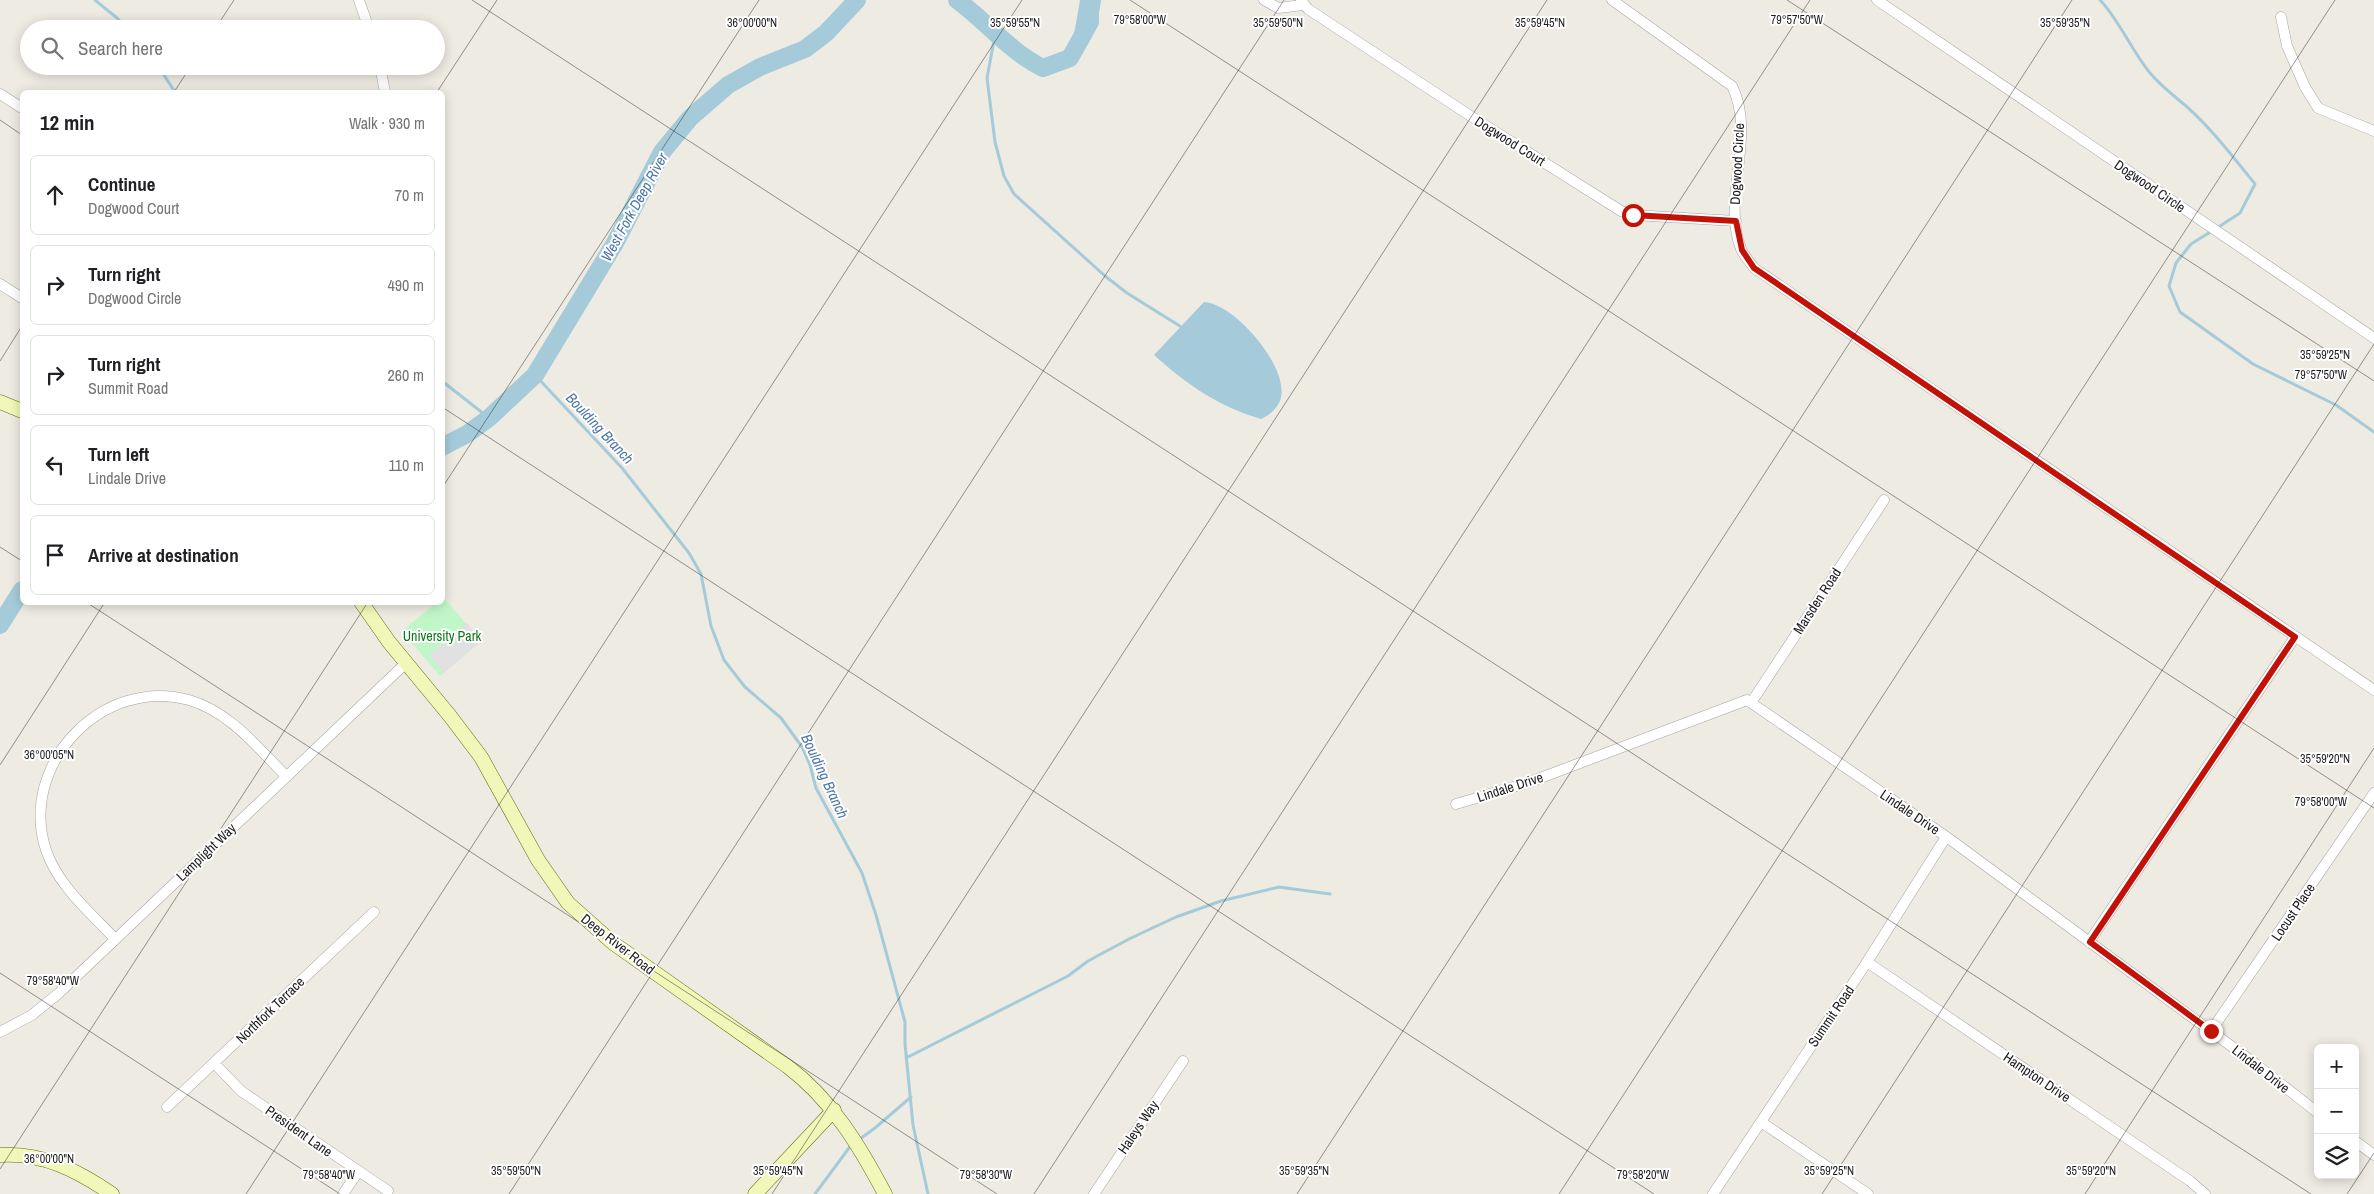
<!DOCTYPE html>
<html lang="en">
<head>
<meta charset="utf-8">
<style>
  :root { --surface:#fff; --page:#f2f2f2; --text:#202124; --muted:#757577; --line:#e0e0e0 }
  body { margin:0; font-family:"Archivo Narrow",sans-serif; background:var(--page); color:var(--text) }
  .controls { position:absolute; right:15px; bottom:15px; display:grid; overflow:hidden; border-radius:8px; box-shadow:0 2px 12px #0003 }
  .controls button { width:45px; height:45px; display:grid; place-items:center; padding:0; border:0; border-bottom:1px solid var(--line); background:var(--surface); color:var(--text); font:25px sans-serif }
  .stop { position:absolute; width:15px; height:15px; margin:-11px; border:4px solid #c21208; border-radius:50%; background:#fff }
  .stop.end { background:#c21208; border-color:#fff; box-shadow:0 1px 5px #0008 }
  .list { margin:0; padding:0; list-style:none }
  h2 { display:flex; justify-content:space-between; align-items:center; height:65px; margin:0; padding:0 20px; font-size:21px }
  h2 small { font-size:16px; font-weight:400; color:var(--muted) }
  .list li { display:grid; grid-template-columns:32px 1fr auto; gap:15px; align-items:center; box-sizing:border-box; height:80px; margin:0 10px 10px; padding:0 10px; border:1px solid var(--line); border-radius:8px }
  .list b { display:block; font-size:19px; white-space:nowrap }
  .list p { margin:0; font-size:16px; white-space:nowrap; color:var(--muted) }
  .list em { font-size:16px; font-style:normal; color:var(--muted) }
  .icon { flex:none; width:28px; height:28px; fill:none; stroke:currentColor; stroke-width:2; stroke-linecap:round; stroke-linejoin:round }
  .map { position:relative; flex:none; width:2374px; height:1194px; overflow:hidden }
  .search { position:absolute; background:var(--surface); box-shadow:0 2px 12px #0003; left:20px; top:20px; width:425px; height:55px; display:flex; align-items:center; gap:12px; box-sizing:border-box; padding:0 18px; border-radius:28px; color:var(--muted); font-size:19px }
  .panel { position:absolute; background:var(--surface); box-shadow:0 2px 12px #0003; left:20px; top:90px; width:425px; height:515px; border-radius:8px }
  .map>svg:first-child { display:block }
</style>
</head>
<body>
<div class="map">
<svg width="2374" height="1194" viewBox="0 0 2374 1194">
  <rect width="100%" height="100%" fill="#eeebe3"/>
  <path fill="#c1f7c8" d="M443 597 481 641 440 676 402 631 436 603 442 602Z"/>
  <path fill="#e1e1e1" d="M467 623 481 641 444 673 429 655Z"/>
  <path fill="#a5cbda" d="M1080 0H1101C1099 19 1091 54 1070 58Z
    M1204 302C1234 303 1292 369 1280 401 1276 410 1269 415 1261 419 1219 407 1186 384 1154 355Z"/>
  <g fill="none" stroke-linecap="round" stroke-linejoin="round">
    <path stroke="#a5cbda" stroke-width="3" d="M95 0 117 18 127 29
      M2100 0C2120 21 2131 50 2150 73 2161 86 2173 95 2186 106 2212 129 2234 158 2255 184L2240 213 2217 228
      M995 35 987 78 995 142 1004 176 1014 194 1105 276 1127 293 1183 328
      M158 66 175 92
      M2212 231 2191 244 2176 263 2169 286 2180 312 2253 364 2336 405 2374 432
      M535 375 622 468 689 553 701 574 711 626 724 660 745 687 781 718 802 747 810 765 816 788 862 873 876 915 905 1022V1044L913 1125 928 1194
      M442 381 489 418
      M906 1058 1068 976 1088 961 1129 939 1176 917 1221 901 1279 887 1330 894
      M857 1141 875 1128 911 1097
      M815 1194 852 1144"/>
    <path stroke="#a5cbda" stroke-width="18" d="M957 0C987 22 1009 51 1043 68L1070 58 1090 22V0
      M442 447 467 434 489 418 535 375 615 243 662 152 690 118 728 85 760 67 805 49 826 33 857 0
      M0 625 22 590"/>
    <defs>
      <path id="street" d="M359 0 369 29
        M1264 0 1278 8 1303 5
        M1301 0 1308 9 1469 115 1621 211 1633 215 1736 221
        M1612 0 1732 86C1757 136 1721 197 1741 249 1744 256 1750 262 1754 268L2374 690
        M1877 0 2374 338
        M2281 17 2287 46 2305 87 2318 108 2374 131
        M380 66 385 92
        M0 94 22 108
        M0 284 22 298
        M1751 703 1884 500
        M1456 804 1527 783 1747 700 1944 835 2257 1065 2318 1113
        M115 939C90 912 58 886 46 850 18 765 102 676 189 700 230 712 257 747 286 776
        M2089 942 2295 637
        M1867 962 2190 1181 2205 1194
        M2211 1031 2374 793
        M0 1032 32 1015 59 993 406 663
        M215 1064 241 1091 388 1191
        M167 1107 374 912
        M1761 1122 1868 1194
        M2355 1141 2374 1155
        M343 1194 358 1172
        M1094 1194 1183 1061
        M1713 1194 1867 962 1946 837"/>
      <path id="secondary" d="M0 402 22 411
        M361 602 389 642 450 716 481 757 538 860 568 903 613 943 787 1066C832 1100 859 1145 885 1194
        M0 1155C43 1152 78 1171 112 1194
        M755 1194 834 1110"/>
    </defs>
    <use href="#street" stroke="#a4a4a4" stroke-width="11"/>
    <use href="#secondary" stroke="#5e6f09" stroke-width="15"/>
    <use href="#street" stroke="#fff" stroke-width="10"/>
    <use href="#secondary" stroke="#f0f7b8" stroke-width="14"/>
  </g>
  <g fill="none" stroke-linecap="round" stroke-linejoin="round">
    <path stroke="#c21208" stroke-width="6" d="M1633 215 1736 221 1742 250 1754 268 2295 637 2090 942 2211 1031"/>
  </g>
  <path fill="none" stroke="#1d1d1d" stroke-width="1" stroke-opacity="0.45" d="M472 0 2311 1194M1130 0 2374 808M1787 0 2374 381M215 29 234 0M174 92 191 66M437 92 497 0M0 120 22 135M0 361 22 326M442 407 1654 1194M442 488 759 0M0 547 22 561M86 602 997 1194M0 765 105 602M0 973 340 1194M0 1169 368 602M246 1194 1022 0M509 1194 1284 0M772 1194 1547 0M1034 1194 1810 0M1297 1194 2072 0M1559 1194 2335 0M1822 1194 2374 344M2085 1194 2374 748M2347 1194 2374 1153"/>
  <g text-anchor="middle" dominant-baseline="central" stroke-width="4" stroke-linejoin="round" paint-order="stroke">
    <g font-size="14" fill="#1d1d1d" stroke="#fff">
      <text transform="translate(1510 141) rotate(32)">Dogwood Court</text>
      <text transform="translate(1737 164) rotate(-87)">Dogwood Circle</text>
      <text transform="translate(2150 186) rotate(34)">Dogwood Circle</text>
      <text transform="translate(1817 601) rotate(-57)">Marsden Road</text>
      <text transform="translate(1510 787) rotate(-18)">Lindale Drive</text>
      <text transform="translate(1910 812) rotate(34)">Lindale Drive</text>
      <text transform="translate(206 852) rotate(-44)">Lamplight Way</text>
      <text transform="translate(2293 912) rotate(-56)">Locust Place</text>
      <text transform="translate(618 944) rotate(38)">Deep River Road</text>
      <text transform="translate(270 1010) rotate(-44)">Northfork Terrace</text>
      <text transform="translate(1831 1016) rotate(-56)">Summit Road</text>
      <text transform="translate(2261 1069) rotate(38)">Lindale Drive</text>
      <text transform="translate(2037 1077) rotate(34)">Hampton Drive</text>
      <text transform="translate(1138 1127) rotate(-56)">Haleys Way</text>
      <text transform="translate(299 1131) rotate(35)">President Lane</text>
    </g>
    <g font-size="14" fill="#0f761e" stroke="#fff">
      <text x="442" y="636">University Park</text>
    </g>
    <g font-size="15" font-style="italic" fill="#4d76a8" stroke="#fff">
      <text transform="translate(634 207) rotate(-61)">West Fork Deep River</text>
      <text transform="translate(600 428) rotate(47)">Boulding Branch</text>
      <text transform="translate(825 776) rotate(65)">Boulding Branch</text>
    </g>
  </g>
  <g font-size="12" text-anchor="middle" fill="#1d1d1d" stroke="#fff" stroke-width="4" stroke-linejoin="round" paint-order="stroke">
    <text x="1140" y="24">79°58'00"W</text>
    <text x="1797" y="24">79°57'50"W</text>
    <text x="752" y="27">36°00'00"N</text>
    <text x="1015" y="27">35°59'55"N</text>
    <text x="1278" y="27">35°59'50"N</text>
    <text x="1540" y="27">35°59'45"N</text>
    <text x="2065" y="27">35°59'35"N</text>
    <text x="2325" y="359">35°59'25"N</text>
    <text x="2321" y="379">79°57'50"W</text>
    <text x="49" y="759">36°00'05"N</text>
    <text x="2325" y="763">35°59'20"N</text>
    <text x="2321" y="806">79°58'00"W</text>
    <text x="53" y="985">79°58'40"W</text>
    <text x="49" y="1163">36°00'00"N</text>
    <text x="516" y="1175">35°59'50"N</text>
    <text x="778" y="1175">35°59'45"N</text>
    <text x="1304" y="1175">35°59'35"N</text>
    <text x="1829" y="1175">35°59'25"N</text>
    <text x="2091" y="1175">35°59'20"N</text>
    <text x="329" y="1179">79°58'40"W</text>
    <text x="986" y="1179">79°58'30"W</text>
    <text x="1643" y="1179">79°58'20"W</text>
  </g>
</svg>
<div class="controls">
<button>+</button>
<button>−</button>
<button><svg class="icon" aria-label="layers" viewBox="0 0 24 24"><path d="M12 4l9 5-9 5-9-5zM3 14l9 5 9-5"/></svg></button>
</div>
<div class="stop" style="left:1633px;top:215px"></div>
<div class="stop end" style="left:2211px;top:1031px"></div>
<div class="search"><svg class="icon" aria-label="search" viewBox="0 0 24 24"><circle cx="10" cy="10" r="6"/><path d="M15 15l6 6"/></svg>Search here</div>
<section class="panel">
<h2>12 min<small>Walk · 930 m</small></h2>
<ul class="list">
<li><svg class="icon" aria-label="ahead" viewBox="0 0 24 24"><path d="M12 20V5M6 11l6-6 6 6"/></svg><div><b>Continue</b><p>Dogwood Court</p></div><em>70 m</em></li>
<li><svg class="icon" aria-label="right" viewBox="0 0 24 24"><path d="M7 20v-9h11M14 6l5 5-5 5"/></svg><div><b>Turn right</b><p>Dogwood Circle</p></div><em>490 m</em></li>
<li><svg class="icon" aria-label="right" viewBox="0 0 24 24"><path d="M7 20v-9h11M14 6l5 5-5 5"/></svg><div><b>Turn right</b><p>Summit Road</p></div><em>260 m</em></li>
<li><svg class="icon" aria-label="left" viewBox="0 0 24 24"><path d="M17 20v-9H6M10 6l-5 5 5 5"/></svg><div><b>Turn left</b><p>Lindale Drive</p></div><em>110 m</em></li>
<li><svg class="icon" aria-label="arrive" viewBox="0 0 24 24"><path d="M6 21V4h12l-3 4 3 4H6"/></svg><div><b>Arrive at destination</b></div></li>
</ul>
</section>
</div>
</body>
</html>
